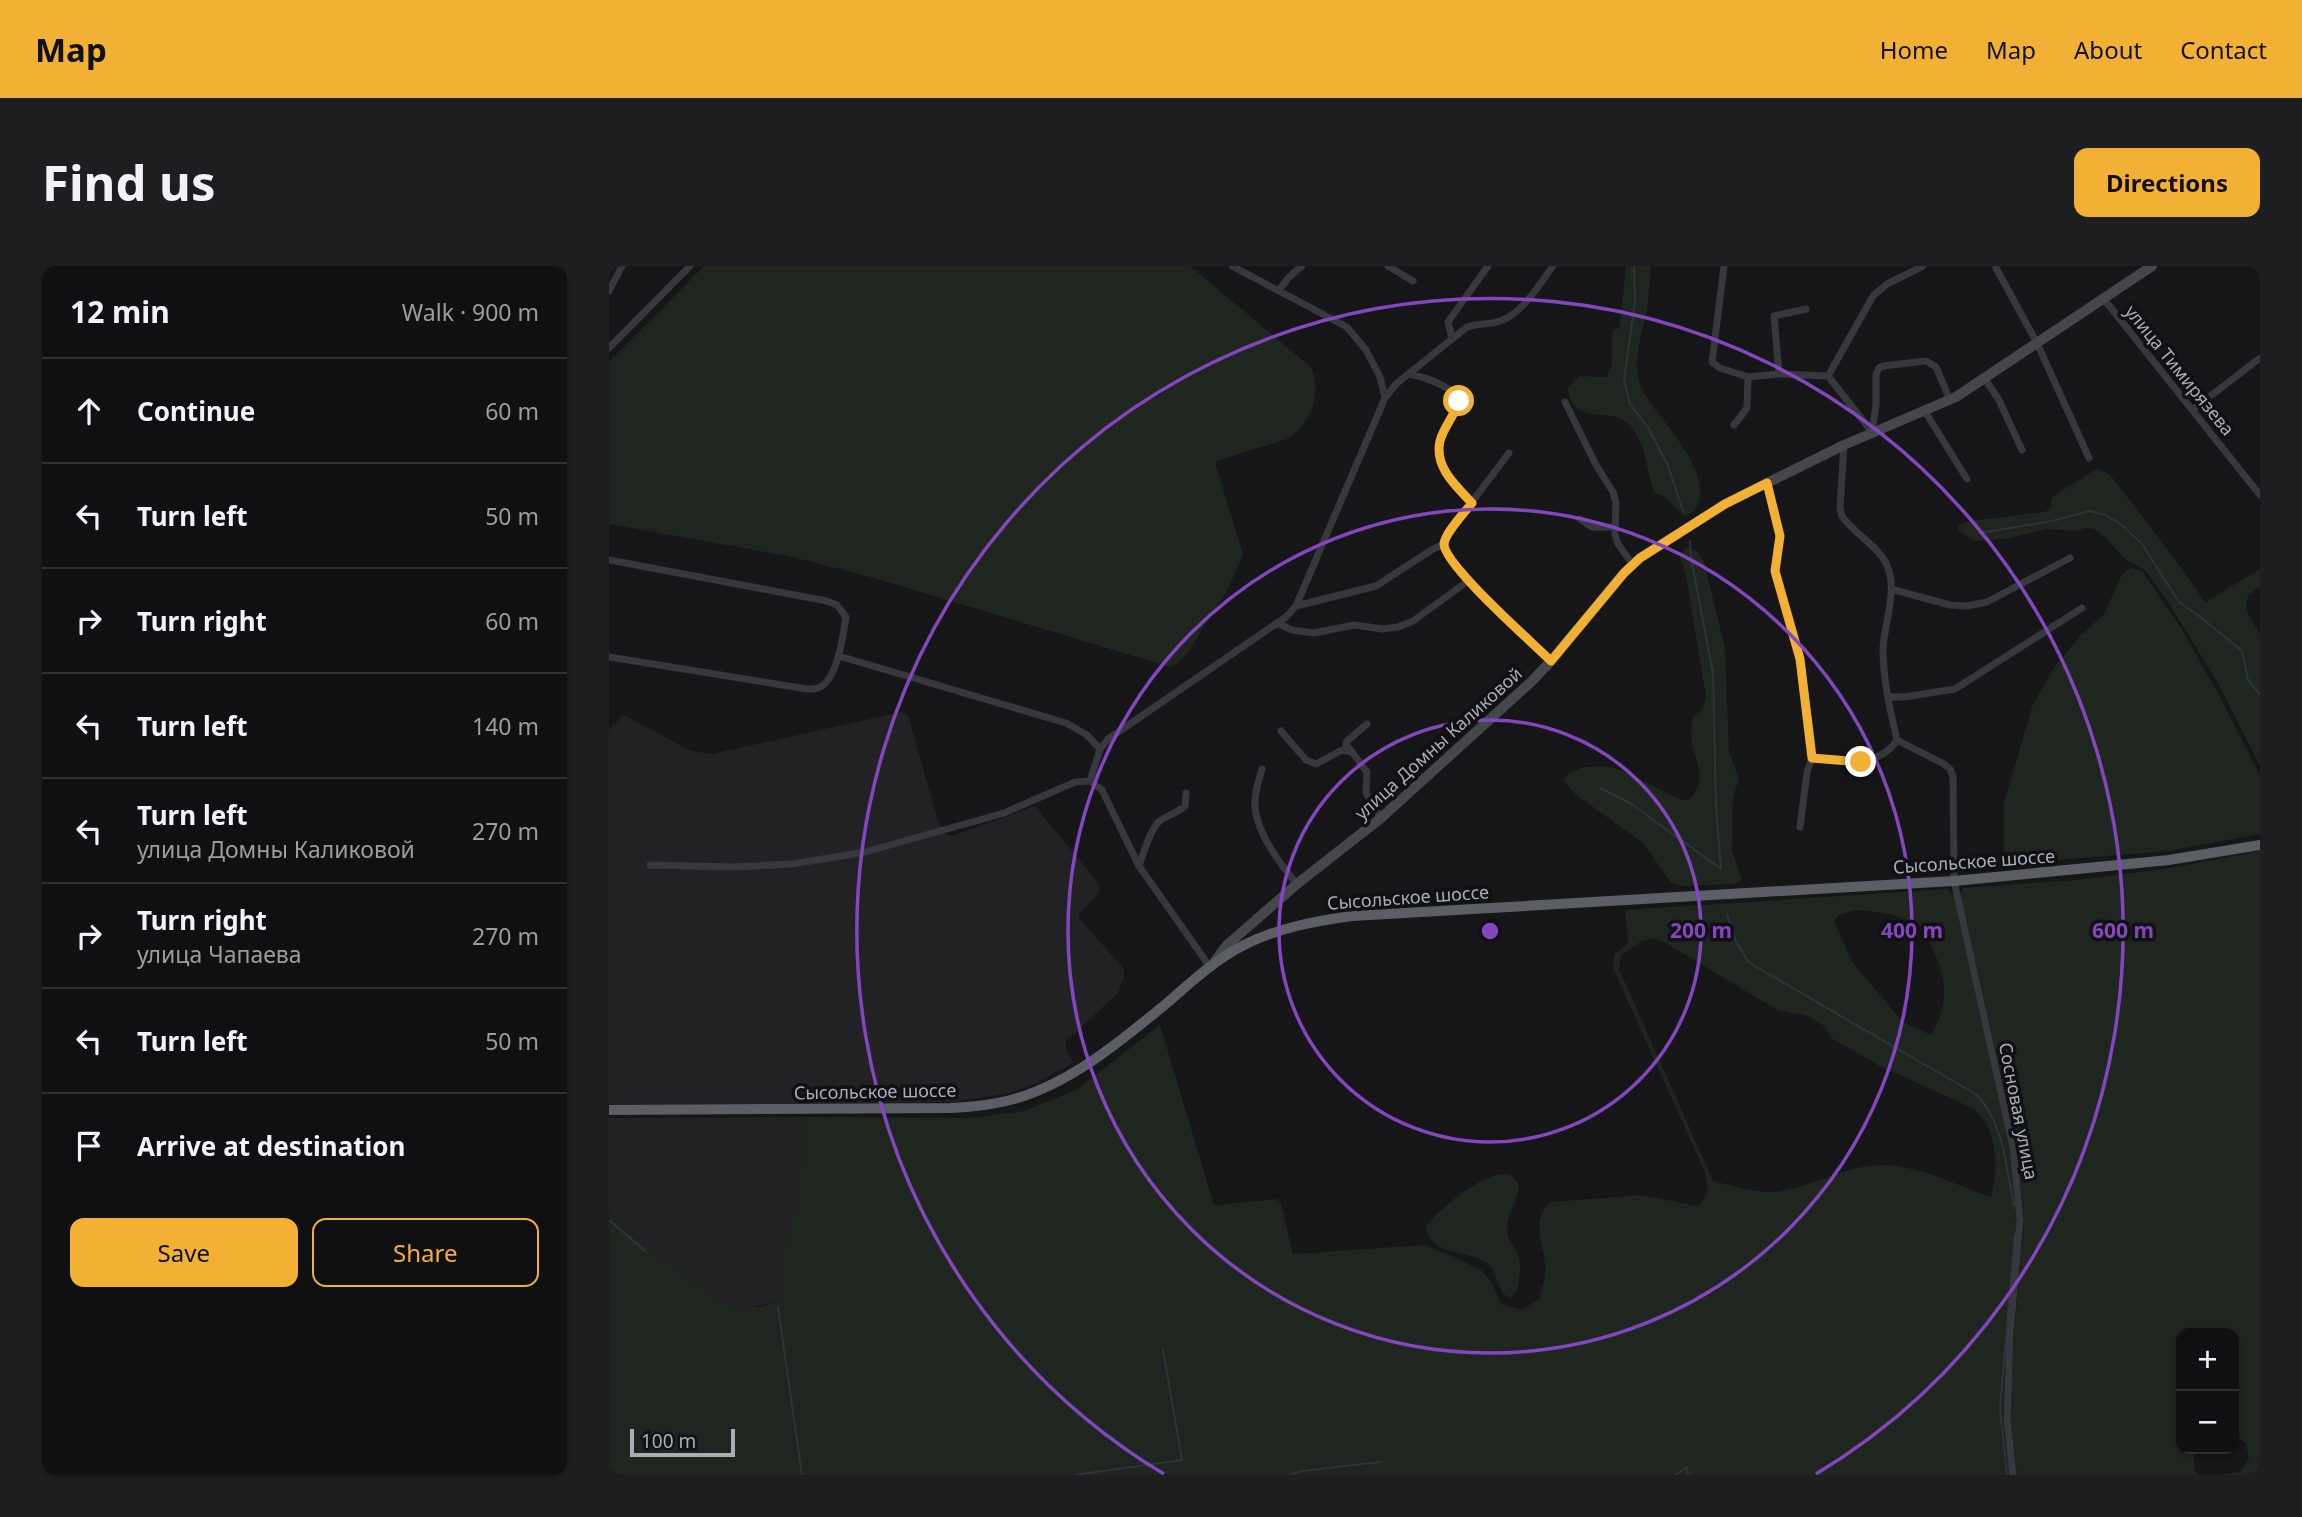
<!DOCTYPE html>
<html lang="en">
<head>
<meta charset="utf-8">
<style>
  :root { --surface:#101012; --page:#1e1e20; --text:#f1f3f6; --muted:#9c9d9f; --line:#303032; --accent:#f2b134 }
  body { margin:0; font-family:"Noto Sans",sans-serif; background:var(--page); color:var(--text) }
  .controls { position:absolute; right:21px; bottom:21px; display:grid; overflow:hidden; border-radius:14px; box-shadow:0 2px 5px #0004 }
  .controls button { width:63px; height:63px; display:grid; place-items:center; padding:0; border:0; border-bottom:2px solid var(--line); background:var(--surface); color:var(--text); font:35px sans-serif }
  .scale { position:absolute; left:21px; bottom:18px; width:105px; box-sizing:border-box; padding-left:7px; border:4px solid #a8adb8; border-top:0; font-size:19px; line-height:24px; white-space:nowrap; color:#a8adb8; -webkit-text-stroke:5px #111113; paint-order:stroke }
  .stop { position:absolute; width:21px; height:21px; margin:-16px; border:5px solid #f2b134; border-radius:50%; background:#fff }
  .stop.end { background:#f2b134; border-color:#fff; box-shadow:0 2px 7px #0008 }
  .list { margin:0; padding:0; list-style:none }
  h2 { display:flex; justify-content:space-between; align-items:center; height:91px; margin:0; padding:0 28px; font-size:30px }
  h2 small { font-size:23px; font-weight:400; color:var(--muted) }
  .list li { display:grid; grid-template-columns:46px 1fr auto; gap:21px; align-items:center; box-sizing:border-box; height:105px; padding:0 28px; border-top:2px solid var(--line) }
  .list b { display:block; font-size:26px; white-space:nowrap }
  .list p { margin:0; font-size:23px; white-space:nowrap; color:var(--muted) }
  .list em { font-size:23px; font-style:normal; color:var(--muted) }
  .actions { display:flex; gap:14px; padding:21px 28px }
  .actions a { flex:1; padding:16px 0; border:2px solid var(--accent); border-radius:14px; text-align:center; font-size:24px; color:var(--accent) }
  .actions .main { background:var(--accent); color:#111 }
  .icon { flex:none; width:38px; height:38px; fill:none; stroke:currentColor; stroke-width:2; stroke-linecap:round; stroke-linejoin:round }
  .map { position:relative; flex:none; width:1651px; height:1209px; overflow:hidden; border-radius:14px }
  header { display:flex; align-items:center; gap:42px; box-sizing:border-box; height:98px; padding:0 35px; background:var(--accent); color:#111 }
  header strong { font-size:33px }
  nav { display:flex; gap:38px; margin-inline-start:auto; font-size:24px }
  .intro { display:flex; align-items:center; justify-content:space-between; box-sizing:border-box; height:168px; padding:0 42px }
  h1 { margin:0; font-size:49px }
  .button { padding:18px 32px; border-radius:14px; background:var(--accent); color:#111; font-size:24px; font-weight:700 }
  main { display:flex; gap:42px; padding:0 42px }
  aside { flex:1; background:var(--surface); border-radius:14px; box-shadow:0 2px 5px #0004 }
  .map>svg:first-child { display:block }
</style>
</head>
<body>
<header>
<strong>Map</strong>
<nav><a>Home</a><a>Map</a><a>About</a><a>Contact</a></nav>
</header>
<div class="intro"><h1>Find us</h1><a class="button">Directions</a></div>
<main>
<aside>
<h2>12 min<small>Walk · 900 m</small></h2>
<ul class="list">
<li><svg class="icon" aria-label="ahead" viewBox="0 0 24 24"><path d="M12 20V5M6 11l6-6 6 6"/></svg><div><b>Continue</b></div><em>60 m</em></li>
<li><svg class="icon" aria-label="left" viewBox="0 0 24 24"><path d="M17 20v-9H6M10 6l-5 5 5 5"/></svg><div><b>Turn left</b></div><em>50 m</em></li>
<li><svg class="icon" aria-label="right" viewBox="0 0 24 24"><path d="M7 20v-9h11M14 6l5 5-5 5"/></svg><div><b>Turn right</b></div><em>60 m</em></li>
<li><svg class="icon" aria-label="left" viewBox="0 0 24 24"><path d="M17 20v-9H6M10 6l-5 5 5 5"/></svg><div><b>Turn left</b></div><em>140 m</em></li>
<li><svg class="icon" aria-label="left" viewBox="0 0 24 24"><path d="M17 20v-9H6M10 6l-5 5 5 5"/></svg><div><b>Turn left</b><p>улица Домны Каликовой</p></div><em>270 m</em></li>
<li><svg class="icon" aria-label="right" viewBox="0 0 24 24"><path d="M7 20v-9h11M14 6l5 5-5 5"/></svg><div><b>Turn right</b><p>улица Чапаева</p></div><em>270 m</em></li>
<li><svg class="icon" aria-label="left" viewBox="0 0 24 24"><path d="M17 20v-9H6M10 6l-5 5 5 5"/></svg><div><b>Turn left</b></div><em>50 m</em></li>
<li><svg class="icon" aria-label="arrive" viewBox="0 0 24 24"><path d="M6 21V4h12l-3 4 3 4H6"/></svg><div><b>Arrive at destination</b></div></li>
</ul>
<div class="actions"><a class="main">Save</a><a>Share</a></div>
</aside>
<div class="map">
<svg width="1651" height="1209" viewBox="0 0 1651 1209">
  <rect width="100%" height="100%" fill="#161618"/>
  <path fill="#222225" d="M292 446 299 449 328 552 332 564 336 568 343 570 426 540 489 617 490 627 470 648V652L515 703V711L509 727 457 775V785L465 796 428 817 401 827 344 836 0 839V464L15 449 82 485 103 488Z
    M195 851 190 920 173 994 170 1014 172 1034 145 1041 123 1040 106 1032 31 975 0 949V852Z"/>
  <path fill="#1e261f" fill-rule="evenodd" d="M95 0H581L703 102C711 131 704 156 678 173L608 195 606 197 634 288 620 321 579 386 569 397 561 401 258 310 179 290 0 258V96Z
    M1017 0H1042C1041 14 1040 29 1038 43 1033 70 1020 100 1035 127 1052 157 1113 212 1083 247L1075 250 1056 231 1046 227C1035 203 1039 171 1014 154 998 143 962 159 959 122L970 110 997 111C1008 95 1000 83 1004 65L1011 61Z
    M1487 203 1493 204 1502 210 1563 289 1596 336 1651 303V320L1639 330 1637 340 1639 348 1651 368V500L1609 417 1561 339 1536 304 1517 294 1495 270 1485 263 1476 262 1467 265 1437 263 1397 273 1365 275 1349 264 1350 259 1360 255 1436 246 1441 243 1443 231Z
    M1079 281 1089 286 1095 296 1116 382 1120 486 1130 513 1124 531 1123 585 1133 614 1125 618 1072 620 1062 617 1035 578 966 528 955 515C959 499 995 498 1008 503 1030 511 1051 525 1073 534L1082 533C1099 510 1086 497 1082 473 1081 466 1083 458 1084 450L1093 444 1097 431 1077 309 1070 289Z
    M1522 302 1534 306 1572 362 1610 429 1651 509V568L1559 585 1410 597 1403 595 1395 584V537L1424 438 1446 400 1471 370 1495 348 1513 308Z
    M1651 585V1209H1606L1631 1206 1640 1192 1637 1177 1625 1169V1067H1572V1183H1584L1586 1205 1590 1209H1408L1401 1154 1405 1068 1415 954 1408 880 1352 630 1354 622 1467 614 1562 602Z
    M1339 623 1345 631 1401 881 1407 954 1398 1068 1394 1154 1401 1209H0V949L31 975 106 1032 123 1040 151 1041 171 1034 170 1014 173 994 190 920 195 851 359 852 415 845 467 824 551 759 605 939 667 933 672 937 684 988 815 979 848 992 873 1005 883 1017 892 1038 913 1044 931 1032C932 1024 936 1014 936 1005 937 979 920 958 941 936L1032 929 1089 940C1101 930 1099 917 1095 904L1004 702 1006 688 1019 677 1016 644ZM1250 644C1269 646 1302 650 1316 666 1320 671 1322 680 1325 686 1339 717 1339 740 1322 769L1294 756 1243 696 1225 655 1231 648ZM1045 673 1055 676 1168 744 1199 750 1215 760 1222 772 1269 799 1363 842C1390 862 1389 902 1382 931 1347 919 1314 901 1276 899 1238 898 1208 919 1172 925 1150 929 1125 920 1104 915L1010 703 1012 689 1033 675Z
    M891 908H901L910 919C910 935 898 947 898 961 897 981 916 981 910 1013 909 1021 908 1027 901 1032 885 1024 890 1007 878 997 858 983 819 990 817 960 833 941 867 913 891 908Z"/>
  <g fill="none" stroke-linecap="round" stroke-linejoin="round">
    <path stroke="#2c353c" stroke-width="2" d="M1025 0 1026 36 1015 114 1021 138 1040 163 1059 200 1074 245
      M1371 267 1443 255 1481 245 1496 249 1513 259 1533 278 1570 336 1590 350 1633 385 1639 414 1651 428
      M1081 275 1082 292 1104 407 1107 541 1112 603
      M991 522 1021 537 1112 603
      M1118 648 1126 673 1139 696 1368 829C1395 858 1397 901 1405 939
      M0 954 36 985
      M169 1041 193 1209
      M465 1209 573 1194 554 1084
      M681 1209 693 1205 771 1196
      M1066 1209 1078 1201 1079 1209
      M1398 1209 1391 1142 1406 968"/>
    <path stroke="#37383d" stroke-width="7" d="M623 0 738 61 757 84 771 111 776 132
      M779 0 804 15
      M1115 0 1103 96 1111 102 1139 111 1170 108 1219 110
      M1386 0 1428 77 1480 192
      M670 24 680 11 693 0
      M0 25 13 0
      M1494 32 1651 229
      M843 72 839 56 879 0
      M0 82 81 0
      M801 108C818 112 842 120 851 135 846 148 834 162 831 175 825 201 848 220 863 237
      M1170 108 1165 50 1197 43
      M1219 110 1264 30 1278 18 1314 0
      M1219 110 1263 166
      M1376 113 1390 134 1413 184
      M956 136 987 199 1004 226 1007 237 1006 269 1009 278 1024 299
      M1315 144 1358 213
      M1583 144 1651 92
      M1125 159 1138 142 1139 111
      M1263 166 1267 139V108L1270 102 1274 100 1317 95 1327 101 1341 134
      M1235 179 1231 242 1233 250C1245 268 1267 278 1277 297 1290 323 1275 357 1274 383 1274 413 1281 444 1288 474L1335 498 1341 503 1344 511 1345 615 1404 881 1411 954 1401 1068 1398 1154 1404 1209
      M900 187 837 270 835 278 837 286 859 315 942 395
      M1158 217 1171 270 1166 305 1191 393 1203 479V492L1198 506 1191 561
      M971 253 983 261H1006
      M0 294 218 335 228 339 237 351C234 368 229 415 209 422 206 423 202 423 198 423L0 391
      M1282 323 1341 339 1358 340 1378 336 1461 292
      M687 340 767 320 824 283 835 278
      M668 357 683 364 705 367 745 359 774 363 789 361 804 355 859 315
      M230 390 457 457 478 469 491 483
      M1279 431H1295L1346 423 1473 342
      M672 465 697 494 707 498 733 484 743 486 758 506 757 527 772 552
      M743 486 737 479 738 475 758 458
      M1203 492C1232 496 1269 503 1288 474
      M653 503C650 514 646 525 646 536 645 563 671 598 688 618
      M481 515 491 483 499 473 677 351 687 340 776 132 787 118 858 61C869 57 880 59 891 55 914 47 930 19 944 0
      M41 599 124 601 183 598 256 586 395 547 466 516 481 515 493 524 530 600 601 701
      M530 600C534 589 542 560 552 554 560 549 568 547 576 540L577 527"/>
    <path stroke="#45474d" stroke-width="10" d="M606 695 618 679 688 618 772 552 922 416 942 395 1015 307 1031 292 1116 238 1158 217 1235 179 1347 131 1543 0"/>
    <path stroke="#5b5e65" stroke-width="10" d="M0 844 341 842C363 841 384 839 405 833 462 817 513 774 558 737 582 716 607 693 635 679 669 662 706 655 743 650L1345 615 1560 594 1651 579"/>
  </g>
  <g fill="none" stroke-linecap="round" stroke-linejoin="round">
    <path stroke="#f2b134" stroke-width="9" d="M850 135C846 149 834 162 831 175 825 201 847 220 863 237 856 246 836 267 835 278 835 299 924 377 942 395L1015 307 1031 292 1116 238 1158 217 1171 270 1166 305 1191 393 1203 492 1252 496"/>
  </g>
  <g fill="none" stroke="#8446be" stroke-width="3.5">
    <circle cx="881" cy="665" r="211"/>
    <circle cx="881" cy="665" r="422"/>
    <path d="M555 1208A633 633 0 1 1 1207 1208"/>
  </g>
  <g text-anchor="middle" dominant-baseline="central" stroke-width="7" stroke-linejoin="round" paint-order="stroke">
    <g font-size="18" fill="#a8adb8" stroke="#111113">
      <text transform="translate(1571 104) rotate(51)">улица Тимирязева</text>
      <text transform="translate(829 477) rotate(-42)">улица Домны Каликовой</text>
      <text transform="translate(1365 595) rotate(-4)">Сысольское шоссе</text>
      <text transform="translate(799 631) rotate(-4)">Сысольское шоссе</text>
      <text transform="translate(266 825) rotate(-1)">Сысольское шоссе</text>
      <text transform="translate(1410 845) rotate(79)">Сосновая улица</text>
    </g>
  </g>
  <circle cx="881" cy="665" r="10" fill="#8446be" stroke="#111113" stroke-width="3.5"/>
  <g font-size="21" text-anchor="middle" font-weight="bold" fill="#8446be" stroke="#111113" stroke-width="7" stroke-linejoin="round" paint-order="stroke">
    <text x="1092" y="672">200 m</text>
    <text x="1303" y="672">400 m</text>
    <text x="1514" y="672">600 m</text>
  </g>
</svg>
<div class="controls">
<button>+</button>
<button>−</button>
</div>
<div class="scale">100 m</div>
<div class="stop" style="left:850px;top:135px"></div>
<div class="stop end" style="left:1252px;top:496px"></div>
</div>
</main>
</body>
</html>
